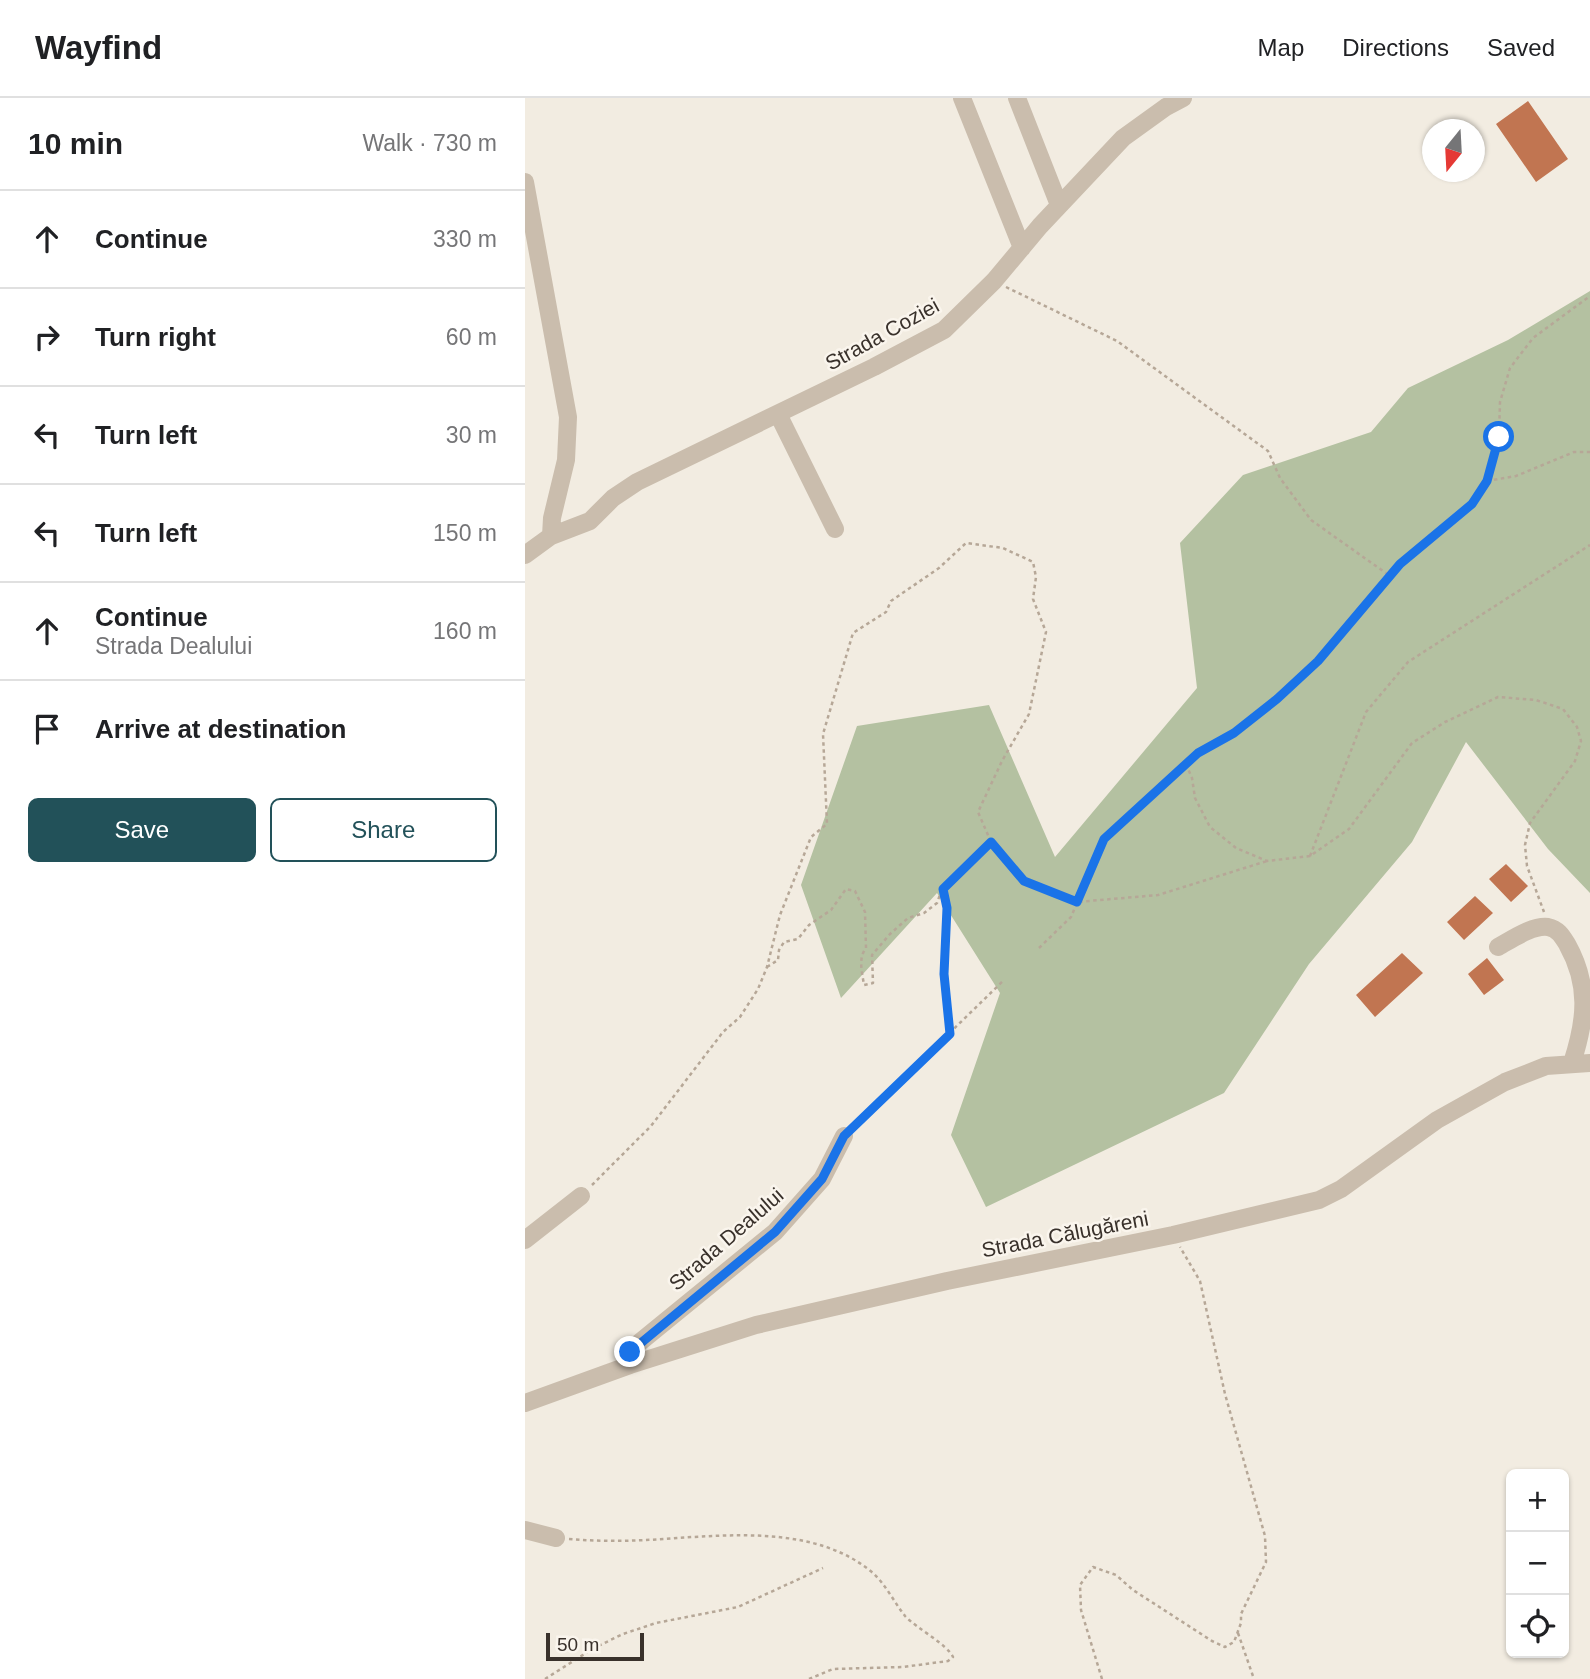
<!DOCTYPE html>
<html lang="en">
<head>
<meta charset="utf-8">
<style>
  :root { --surface:#fff; --page:#f6f6f6; --text:#202124; --muted:#757577; --line:#e0e0e0; --accent:#225159 }
  body { margin:0; font-family:Arial,sans-serif; background:var(--page); color:var(--text) }
  .controls { position:absolute; right:21px; bottom:21px; display:grid; overflow:hidden; border-radius:10px; box-shadow:0 2px 5px #0004 }
  .controls button { width:63px; height:63px; display:grid; place-items:center; padding:0; border:0; border-bottom:2px solid var(--line); background:var(--surface); color:var(--text); font:35px sans-serif }
  .compass { position:absolute; left:897px; top:21px; width:63px; height:63px; border-radius:50%; background:var(--surface); box-shadow:0 2px 5px #0004; rotate:198deg }
  .scale { position:absolute; left:21px; bottom:18px; width:98px; box-sizing:border-box; padding-left:7px; border:4px solid #39312b; border-top:0; font-size:19px; line-height:24px; white-space:nowrap; color:#39312b; -webkit-text-stroke:5px #faf5ed; paint-order:stroke }
  .stop { position:absolute; width:21px; height:21px; margin:-16px; border:5px solid #1a73e8; border-radius:50%; background:#fff }
  .stop.end { background:#1a73e8; border-color:#fff; box-shadow:0 2px 7px #0008 }
  .list { margin:0; padding:0; list-style:none }
  h2 { display:flex; justify-content:space-between; align-items:center; height:91px; margin:0; padding:0 28px; font-size:30px }
  h2 small { font-size:23px; font-weight:400; color:var(--muted) }
  .list li { display:grid; grid-template-columns:46px 1fr auto; gap:21px; align-items:center; box-sizing:border-box; height:98px; padding:0 28px; border-top:2px solid var(--line) }
  .list b { display:block; font-size:26px; white-space:nowrap }
  .list p { margin:0; font-size:23px; white-space:nowrap; color:var(--muted) }
  .list em { font-size:23px; font-style:normal; color:var(--muted) }
  .actions { display:flex; gap:14px; padding:21px 28px }
  .actions a { flex:1; padding:16px 0; border:2px solid var(--accent); border-radius:10px; text-align:center; font-size:24px; color:var(--accent) }
  .actions .main { background:var(--accent); color:#fff }
  .icon { flex:none; width:38px; height:38px; fill:none; stroke:currentColor; stroke-width:2; stroke-linecap:round; stroke-linejoin:round }
  .map { position:relative; flex:none; width:1065px; height:1581px; overflow:hidden }
  header { display:flex; align-items:center; gap:42px; box-sizing:border-box; height:98px; padding:0 35px; background:var(--surface); border-bottom:2px solid var(--line) }
  header strong { font-size:33px }
  nav { display:flex; gap:38px; margin-inline-start:auto; font-size:24px }
  main { display:flex }
  aside { flex:1; background:var(--surface) }
  .map>svg:first-child { display:block }
</style>
</head>
<body>
<header>
<strong>Wayfind</strong>
<nav><a>Map</a><a>Directions</a><a>Saved</a></nav>
</header>
<main>
<aside>
<h2>10 min<small>Walk · 730 m</small></h2>
<ul class="list">
<li><svg class="icon" aria-label="ahead" viewBox="0 0 24 24"><path d="M12 20V5M6 11l6-6 6 6"/></svg><div><b>Continue</b></div><em>330 m</em></li>
<li><svg class="icon" aria-label="right" viewBox="0 0 24 24"><path d="M7 20v-9h11M14 6l5 5-5 5"/></svg><div><b>Turn right</b></div><em>60 m</em></li>
<li><svg class="icon" aria-label="left" viewBox="0 0 24 24"><path d="M17 20v-9H6M10 6l-5 5 5 5"/></svg><div><b>Turn left</b></div><em>30 m</em></li>
<li><svg class="icon" aria-label="left" viewBox="0 0 24 24"><path d="M17 20v-9H6M10 6l-5 5 5 5"/></svg><div><b>Turn left</b></div><em>150 m</em></li>
<li><svg class="icon" aria-label="ahead" viewBox="0 0 24 24"><path d="M12 20V5M6 11l6-6 6 6"/></svg><div><b>Continue</b><p>Strada Dealului</p></div><em>160 m</em></li>
<li><svg class="icon" aria-label="arrive" viewBox="0 0 24 24"><path d="M6 21V4h12l-3 4 3 4H6"/></svg><div><b>Arrive at destination</b></div></li>
</ul>
<div class="actions"><a class="main">Save</a><a>Share</a></div>
</aside>
<div class="map">
<svg width="1065" height="1581" viewBox="0 0 1065 1581">
  <rect width="100%" height="100%" fill="#f2ece1"/>
  <path fill="#b4c1a1" d="M1065 193V795L1023 751 941 644 887 744 784 866 699 995 461 1109 426 1037 475 895 412 795 316 900 276 787 332 628 464 607 530 759 672 590 655 445 718 377 846 334 883 290 983 242Z"/>
  <path fill="#c17551" d="M1003 3 1043 61 1011 84 971 26Z
    M981 766 1003 788 986 804 964 781Z
    M950 798 968 815 939 842 922 824Z
    M877 855 898 875 850 919 831 897Z
    M962 860 979 882 959 897 943 876Z"/>
  <g fill="none" stroke-linecap="round" stroke-linejoin="round">
    <path stroke="#b6a797" stroke-width="2.5" stroke-dasharray="3.5 3.5" stroke-linecap="butt" d="M481 189 592 243 743 353 755 380 786 422 865 478
      M962 383 991 378 1049 354H1065
      M661 666 667 680 670 700 685 729 711 750 742 763 785 758 824 731 887 645 920 624 973 599 1011 602 1038 611 1052 629 1056 643 1050 663 1005 725 1000 747 1002 768 1019 814
      M785 758 841 614 883 564 1065 447
      M417 791 422 810 419 876 425 936
      M514 850 546 819 579 741 673 655 709 635 752 601 793 563 875 466 947 406 960 388 968 368 974 339 975 304 985 270 1008 240 1065 198
      M242 869 253 862 254 852 259 844 273 841 284 827 306 812 321 791 330 793 340 814 341 850C333 860 337 874 339 887L348 885 347 857 365 836 383 820 399 815 412 805 417 791 466 744 499 783 552 804 633 797 742 763
      M329 1028 479 882
      M67 1087 126 1028 198 934 215 919 233 891 242 869 255 817 286 739 302 726 298 636 328 535 361 514 366 503 414 470 441 445 478 450 508 464 511 479 508 501 521 534 504 616 477 663 453 714 466 744
      M44 1441C80 1444 116 1443 152 1440 216 1436 295 1430 348 1475 361 1487 369 1504 380 1518 391 1530 423 1547 428 1559L423 1563 378 1569 308 1571 284 1581
      M713 1535 729 1581
      M20 1581 69 1550 98 1536 131 1525 213 1509 298 1470
      M577 1581 556 1512 555 1487 568 1469 591 1477 608 1492 687 1543 700 1549 709 1544 716 1525V1516L741 1464 740 1438 700 1296 675 1183 655 1149"/>
    <path stroke="#cabdad" stroke-width="18" d="M437 0 497 150
      M492 0 534 107
      M0 84 43 319 41 362 27 420 26 438
      M253 316 310 431
      M0 457 26 438 65 423 88 400 112 384 349 269 419 232 469 183 515 128 598 40 641 9 658 0
      M973 849C986 842 1007 827 1023 829 1033 831 1037 838 1042 846 1065 887 1061 922 1047 965
      M0 1142 56 1098
      M105 1267 104 1259 109 1249 250 1134 297 1081 319 1038
      M0 1305 105 1267 231 1227 422 1183 648 1137 794 1102 816 1091 912 1022 980 984 1021 968 1065 965
      M0 1432 31 1440"/>
  </g>
  <g fill="none" stroke-linecap="round" stroke-linejoin="round">
    <path stroke="#1a73e8" stroke-width="9" d="M105 1254 250 1134 297 1081 319 1038 425 936 419 876 422 810 418 791 466 744 499 783 552 804 579 741 673 655 709 635 752 601 793 563 875 466 947 406 962 383 974 339"/>
  </g>
  <g text-anchor="middle" dominant-baseline="central" stroke-width="5" stroke-linejoin="round" paint-order="stroke">
    <g font-size="21" fill="#39312b" stroke="#faf5ed">
      <text transform="translate(357 236) rotate(-29)">Strada Coziei</text>
      <text transform="translate(540 1136) rotate(-11)">Strada Călugăreni</text>
      <text transform="translate(201 1141) rotate(-41)">Strada Dealului</text>
    </g>
  </g>
</svg>
<div class="controls">
<button>+</button>
<button>−</button>
<button><svg class="icon" aria-label="locate" viewBox="0 0 24 24"><circle cx="12" cy="12" r="6"/><path d="M12 2v4M12 18v4M2 12h4M18 12h4"/></svg></button>
</div>
<svg class="compass" viewBox="-18 -18 36 36"><path d="M0-13l5 13h-10z" fill="#e53935"/><path d="M0 13l5-13h-10z" fill="#757577"/></svg>
<div class="scale">50 m</div>
<div class="stop" style="left:974px;top:339px"></div>
<div class="stop end" style="left:105px;top:1254px"></div>
</div>
</main>
</body>
</html>
